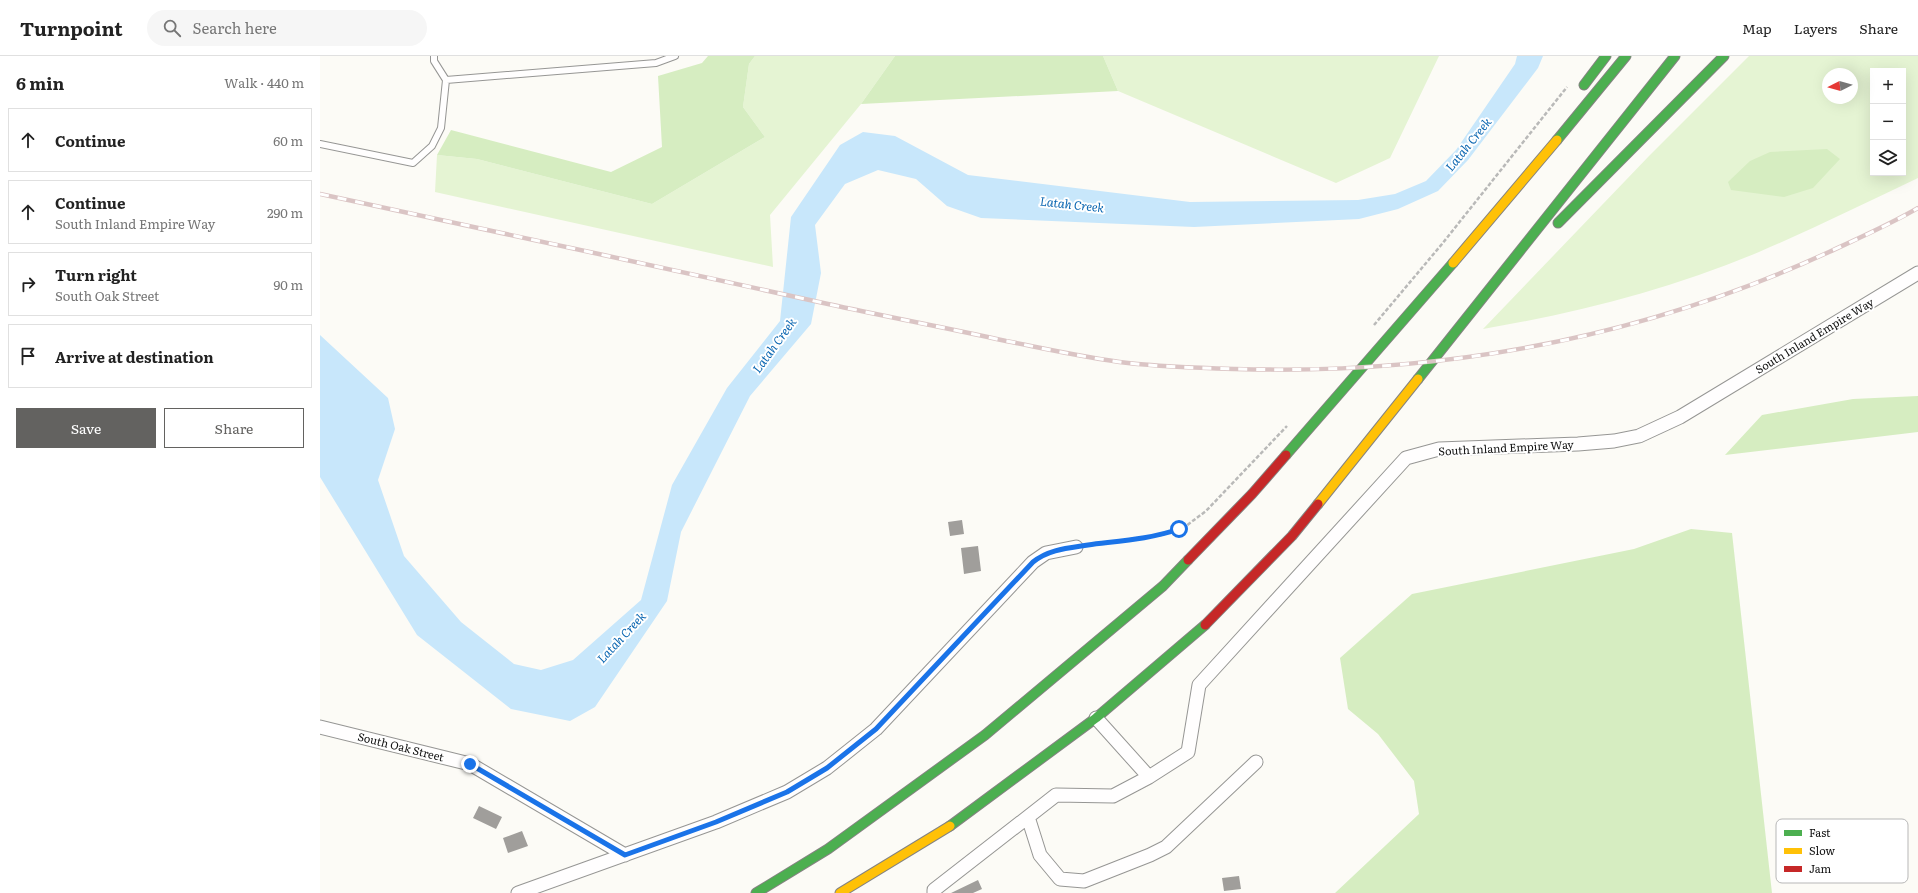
<!DOCTYPE html>
<html lang="en">
<head>
<meta charset="utf-8">
<style>
  :root { --surface:#fff; --page:#f6f6f6; --text:#222; --muted:#767676; --line:#e0e0e0; --accent:#636260 }
  body { margin:0; font-family:Literata,serif; background:var(--page); color:var(--text) }
  .controls { position:absolute; right:12px; top:12px; display:grid; overflow:hidden; border-radius:0px; box-shadow:0 4px 16px #0002 }
  .controls button { width:36px; height:36px; display:grid; place-items:center; padding:0; border:0; border-bottom:1px solid var(--line); background:var(--surface); color:var(--text); font:20px sans-serif }
  .compass { position:absolute; left:1502px; top:12px; width:36px; height:36px; border-radius:50%; background:var(--surface); box-shadow:0 4px 16px #0002; rotate:264deg }
  .stop { position:absolute; width:12px; height:12px; margin:-9px; border:3px solid #1a73e8; border-radius:50%; background:#fff }
  .stop.end { background:#1a73e8; border-color:#fff; box-shadow:0 1px 4px #0008 }
  .list { margin:0; padding:0; list-style:none }
  h2 { display:flex; justify-content:space-between; align-items:center; height:52px; margin:0; padding:0 16px; font-size:17px }
  h2 small { font-size:13px; font-weight:400; color:var(--muted) }
  .list li { display:grid; grid-template-columns:26px 1fr auto; gap:12px; align-items:center; box-sizing:border-box; height:64px; margin:0 8px 8px; padding:0 8px; border:1px solid var(--line); border-radius:0px }
  .list b { display:block; font-size:15px; white-space:nowrap }
  .list p { margin:0; font-size:13px; white-space:nowrap; color:var(--muted) }
  .list em { font-size:13px; font-style:normal; color:var(--muted) }
  .actions { display:flex; gap:8px; padding:12px 16px }
  .actions a { flex:1; padding:9px 0; border:1px solid var(--accent); border-radius:0px; text-align:center; font-size:14px; color:var(--accent) }
  .actions .main { background:var(--accent); color:#fff }
  .icon { flex:none; width:22px; height:22px; fill:none; stroke:currentColor; stroke-width:2; stroke-linecap:round; stroke-linejoin:round }
  .map { position:relative; flex:none; width:1598px; height:837px; overflow:hidden }
  header { display:flex; align-items:center; gap:24px; box-sizing:border-box; height:56px; padding:0 20px; background:var(--surface); border-bottom:1px solid var(--line) }
  header strong { font-size:19px }
  nav { display:flex; gap:22px; margin-inline-start:auto; font-size:14px }
  .search { width:280px; height:36px; background:var(--page); display:flex; align-items:center; gap:10px; box-sizing:border-box; padding:0 14px; border-radius:22px; color:var(--muted); font-size:15px }
  main { display:flex }
  aside { flex:1; background:var(--surface) }
  .map>svg:first-child { display:block }
</style>
</head>
<body>
<header>
<strong>Turnpoint</strong>
<div class="search"><svg class="icon" aria-label="search" viewBox="0 0 24 24"><circle cx="10" cy="10" r="6"/><path d="M15 15l6 6"/></svg>Search here</div>
<nav><a>Map</a><a>Layers</a><a>Share</a></nav>
</header>
<main>
<aside>
<h2>6 min<small>Walk · 440 m</small></h2>
<ul class="list">
<li><svg class="icon" aria-label="ahead" viewBox="0 0 24 24"><path d="M12 20V5M6 11l6-6 6 6"/></svg><div><b>Continue</b></div><em>60 m</em></li>
<li><svg class="icon" aria-label="ahead" viewBox="0 0 24 24"><path d="M12 20V5M6 11l6-6 6 6"/></svg><div><b>Continue</b><p>South Inland Empire Way</p></div><em>290 m</em></li>
<li><svg class="icon" aria-label="right" viewBox="0 0 24 24"><path d="M7 20v-9h11M14 6l5 5-5 5"/></svg><div><b>Turn right</b><p>South Oak Street</p></div><em>90 m</em></li>
<li><svg class="icon" aria-label="arrive" viewBox="0 0 24 24"><path d="M6 21V4h12l-3 4 3 4H6"/></svg><div><b>Arrive at destination</b></div></li>
</ul>
<div class="actions"><a class="main">Save</a><a>Share</a></div>
</aside>
<div class="map">
<svg width="1598" height="837" viewBox="0 0 1598 837">
  <rect width="100%" height="100%" fill="#fcfbf6"/>
  <path fill="#e5f4d3" fill-rule="evenodd" d="M435 0H575L541 48 450 159 453 211 115 136 117 99 157 103 332 148 445 81 423 51 429 8Z
    M783 0H1119L1070 102 1016 127 798 35Z
    M1429 0H1598V122C1545 147 1493 173 1439 196 1351 233 1257 257 1163 273L1329 100ZM1553 15H1583V117H1553ZM1508 18H1532V42H1508Z"/>
  <path fill="#d6edc1" d="M388 0H435L429 8 423 51 445 81 332 148 157 103 117 99 131 74 291 116 342 91 338 20 382 7Z
    M575 0H783L798 35 541 48Z
    M1507 93 1520 103 1493 132 1464 141 1411 134 1408 126 1430 105 1450 96Z
    M1598 340V376L1405 399 1442 359 1533 343Z
    M1371 473 1412 477 1452 837H1015L1099 758 1094 725 1058 678 1028 653 1020 602 1092 538 1314 493Z"/>
  <path fill="#c8e7fb" d="M1197 0H1223L1218 12 1148 104 1118 135 1078 153 1039 163 874 171 661 162 627 150 596 123 558 114 525 128 495 169 501 217 491 268 430 340 361 476 347 545 275 651 250 665 191 653 97 579 0 421V279L68 342 75 373 58 424 84 500 141 566 194 608 221 614 253 604 321 544 352 429 407 332 460 265 471 161 520 89 543 76 575 80 648 119 870 146 1038 144 1075 138 1106 125 1136 94 1195 8Z"/>
  <path fill="#a09e9b" d="M642 464 644 478 630 480 628 466Z
    M658 490 661 515 644 518 641 492Z
    M159 750 182 761 176 773 153 762Z
    M202 775 208 790 188 797 183 782Z
    M919 820 921 833 904 835 902 822Z
    M658 824 662 833 653 837H631Z"/>
  <g fill="none" stroke-linecap="round" stroke-linejoin="round">
    <defs>
      <path id="lane" d="M114 0V5L126 24 336 7 355 0
        M0 88 93 107 112 90 121 72 126 24"/>
      <path id="street" d="M776 662 829 721
        M0 671 150 708 305 799
        M708 761 720 799 740 823 764 825 830 799 846 791 936 706
        M198 837 396 766 467 736 507 712 556 673 713 506 726 497 756 491
        M614 837V834L736 739 793 740 829 721 868 696 879 629 1086 402 1119 393 1258 388 1294 385 1319 380 1360 361 1598 217"/>
      <path id="fast" d="M1264 29 1286 0
        M1237 84 1306 0
        M1238 167 1404 0
        M1098 323 1355 0
        M966 399 1133 207
        M630 770 776 662 885 569
        M436 837 508 793 665 679 843 530 868 504"/>
      <path id="slow" d="M1133 207 1237 84
        M998 448 1098 323
        M520 837 630 770"/>
      <path id="jam" d="M868 504 932 438 966 399
        M885 569 972 480 998 448"/>
    </defs>
    <use href="#lane" stroke="#969694" stroke-width="8"/>
    <use href="#street" stroke="#969694" stroke-width="15"/>
    <use href="#fast" stroke="#848381" stroke-width="11"/>
    <use href="#slow" stroke="#848381" stroke-width="11"/>
    <use href="#jam" stroke="#848381" stroke-width="11"/>
    <path stroke="#b9b9b8" stroke-width="2.5" stroke-dasharray="4 2" stroke-linecap="butt" d="M1054 269 1122 188 1247 31
      M768 489 841 479 866 470 886 455 967 370"/>
    <use href="#lane" stroke="#fffefe" stroke-width="6"/>
    <use href="#street" stroke="#fffefe" stroke-width="13"/>
    <use href="#fast" stroke="#4caf50" stroke-width="9"/>
    <use href="#slow" stroke="#ffc107" stroke-width="9"/>
    <use href="#jam" stroke="#c62828" stroke-width="9"/>
    <defs>
      <path id="rail" d="M0 138C169 174 339 211 508 248 568 261 627 272 686 285 727 293 767 302 808 307 844 311 880 312 915 313 1123 319 1320 283 1509 196 1539 182 1569 169 1598 152"/>
    </defs>
    <use href="#rail" stroke="#dac4c4" stroke-width="4.5"/>
    <use href="#rail" stroke="#fff" stroke-width="3" stroke-dasharray="9" stroke-linecap="butt"/>
  </g>
  <g fill="none" stroke-linecap="round" stroke-linejoin="round">
    <path stroke="#1a73e8" stroke-width="5" d="M150 708 305 799 396 766 467 736 507 712 556 673 713 506C729 493 749 492 768 489 798 485 831 483 859 473"/>
  </g>
  <g text-anchor="middle" dominant-baseline="central" stroke-width="4" stroke-linejoin="round" paint-order="stroke">
    <g font-size="11" fill="#101010" stroke="#fff">
      <text transform="translate(1494 279) rotate(-31)">South Inland Empire Way</text>
      <text transform="translate(1186 391) rotate(-3)">South Inland Empire Way</text>
      <text transform="translate(81 690) rotate(14)">South Oak Street</text>
    </g>
    <g font-size="12" font-style="italic" fill="#0a66b1" stroke="#fff">
      <text transform="translate(1148 88) rotate(-51)">Latah Creek</text>
      <text transform="translate(752 148) rotate(6)">Latah Creek</text>
      <text transform="translate(454 289) rotate(-54)">Latah Creek</text>
      <text transform="translate(301 581) rotate(-47)">Latah Creek</text>
    </g>
  </g>
  <rect x="1456" y="763" width="132" height="64" rx="6" fill="#fff" stroke="#b7b7b7" stroke-width="1"/>
  <rect x="1464" y="774" width="18" height="6" fill="#4caf50"/>
  <rect x="1464" y="792" width="18" height="6" fill="#ffc107"/>
  <rect x="1464" y="810" width="18" height="6" fill="#c62828"/>
  <g font-size="11" fill="#101010">
    <text x="1489" y="781">Fast</text>
    <text x="1489" y="799">Slow</text>
    <text x="1489" y="817">Jam</text>
  </g>
</svg>
<div class="controls">
<button>+</button>
<button>−</button>
<button><svg class="icon" aria-label="layers" viewBox="0 0 24 24"><path d="M12 4l9 5-9 5-9-5zM3 14l9 5 9-5"/></svg></button>
</div>
<svg class="compass" viewBox="-18 -18 36 36"><path d="M0-13l5 13h-10z" fill="#e53935"/><path d="M0 13l5-13h-10z" fill="#767676"/></svg>
<div class="stop" style="left:859px;top:473px"></div>
<div class="stop end" style="left:150px;top:708px"></div>
</div>
</main>
</body>
</html>
